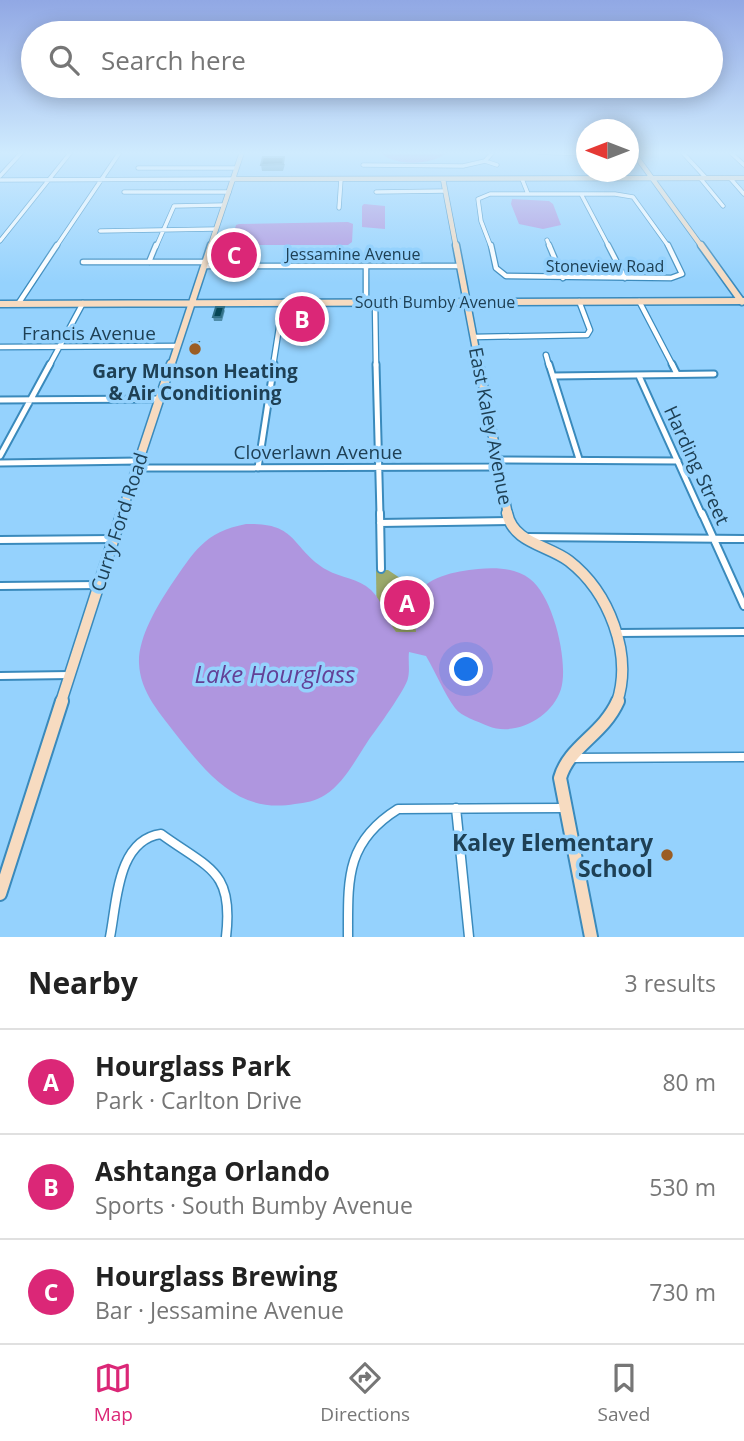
<!DOCTYPE html>
<html lang="en">
<head>
<meta charset="utf-8">
<style>
  :root { --surface:#fff; --page:#f2f2f2; --text:#222; --muted:#767676; --line:#e0e0e0; --accent:#db2777 }
  body { margin:0; font-family:"Open Sans",sans-serif; background:var(--page); color:var(--text) }
  .compass { position:absolute; left:576px; top:119px; width:63px; height:63px; border-radius:50%; background:var(--surface); box-shadow:0 4px 18px #0003; rotate:270deg }
  .you { position:absolute; left:467px; top:670px; width:24px; height:24px; margin:-18px; border:5px solid #fff; border-radius:50%; background:#1a73e8; box-shadow:0 0 0 10px #1a73e833 }
  .badge { display:grid; place-items:center; width:46px; height:46px; border-radius:50%; background:var(--accent); color:#fff; font-size:23px; font-weight:700 }
  .pin { position:absolute; translate:-50% -50%; border:4px solid #fff; box-shadow:0 2px 7px #0006 }
  .list { margin:0; padding:0; list-style:none }
  h2 { display:flex; justify-content:space-between; align-items:center; height:91px; margin:0; padding:0 28px; font-size:30px }
  h2 small { font-size:23px; font-weight:400; color:var(--muted) }
  .list li { display:grid; grid-template-columns:46px 1fr auto; gap:21px; align-items:center; box-sizing:border-box; height:105px; padding:0 28px; border-top:2px solid var(--line) }
  .list b { display:block; font-size:26px; white-space:nowrap }
  .list p { margin:0; font-size:23px; white-space:nowrap; color:var(--muted) }
  .list em { font-size:23px; font-style:normal; color:var(--muted) }
  .icon { flex:none; width:38px; height:38px; fill:none; stroke:currentColor; stroke-width:2; stroke-linecap:round; stroke-linejoin:round }
  .map { position:relative; flex:none; width:744px; height:937px; overflow:hidden }
  .search { position:absolute; background:var(--surface); box-shadow:0 4px 18px #0003; left:21px; right:21px; top:21px; height:77px; display:flex; align-items:center; gap:18px; box-sizing:border-box; padding:0 24px; border-radius:38px; color:var(--muted); font-size:26px }
  .sheet { height:406px; background:var(--surface) }
  nav { display:flex; justify-content:space-around; align-items:center; box-sizing:border-box; height:98px; border-top:2px solid var(--line); background:var(--surface); font-size:19px; color:var(--muted) }
  nav a { display:grid; justify-items:center; gap:4px }
  nav .on { color:var(--accent) }
  .map>svg:first-child { display:block }
</style>
</head>
<body>
<div class="map">
<svg width="744" height="937" viewBox="0 0 744 937">
  <rect width="100%" height="100%" fill="#95d2fd"/>
  <path fill="#9baa6c" d="M376 570H388L487 636H377Z"/>
  <path fill="#af96df" d="M380 152H447V153C432 165 394 167 380 152Z
    M512 199 549 201 553 204 561 225 543 229 519 224 511 204Z
    M364 204 385 206V229L362 227V206Z
    M348 222 353 224 352 242 348 245H236L231 243 236 225 239 224Z
    M246 524C299 522 291 549 327 570 341 578 358 578 371 590 383 601 386 619 396 632H416L413 599C425 577 455 571 478 569 496 567 516 568 530 579 553 596 569 662 561 689 552 718 515 737 488 726 477 721 462 717 455 708 444 693 436 673 426 656L409 652C408 660 410 670 408 678 406 689 376 730 368 741 356 759 344 783 325 795 316 801 305 803 295 804 240 814 209 776 178 737 161 714 140 693 139 663 138 638 157 606 171 585 194 552 204 532 246 524Z"/>
  <g fill="none" stroke-linecap="round" stroke-linejoin="round">
    <defs>
      <path id="street-far4" d="M537 152 586 154
        M682 152 706 178
        M730 152 744 165
        M485 161 497 165
        M363 165 463 166 485 161 493 152
        M138 168H236
        M0 176 22 152
        M700 178 723 206
        M730 178 744 194
        M522 179 528 194
        M0 180 233 179
        M124 192H229
        M376 192 445 191
        M581 194 609 247
        M339 208 341 179
        M100 231 216 229
        M547 240 550 247
        M0 241 71 152
        M56 247 120 152
        M156 247 174 206 224 205
        M491 247 481 221 478 199 490 194H615L633 197 669 247"/>
      <path id="street-far3" d="M491 245 496 268 506 276 671 278 682 274 668 245
        M549 245 563 278
        M608 245 625 278
        M83 262H205
        M149 262 156 245
        M204 266H460
        M366 266V302
        M639 301 673 366
        M375 302 376 366
        M18 304 57 245
        M474 337 587 335 590 330 579 301
        M0 347 177 346
        M546 355 549 366
        M49 366 83 303
        M273 366 283 302"/>
      <path id="street-far2" d="M376 364 380 515
        M549 364 579 459
        M672 364 677 374
        M553 376 714 374
        M639 376 702 515
        M0 400 159 399
        M0 456 50 364
        M497 460 678 461
        M0 463 139 461
        M137 468 499 467
        M258 468 274 364"/>
      <path id="street-far1" d="M380 513 381 569
        M702 513 744 606
        M380 523 509 521
        M527 537 744 539
        M0 540 113 539
        M0 586 98 585
        M618 633 744 632
        M0 676 70 675"/>
      <path id="street" d="M572 758 744 757
        M456 808 469 937
        M110 937C117 902 117 840 161 834 209 869 234 870 226 937
        M348 937C348 880 345 842 398 809L565 808"/>
      <path id="secondary-far4" d="M633 152 702 247
        M233 179 744 178
        M443 179 456 247
        M210 247 242 152"/>
      <path id="secondary-far3" d="M456 245 479 366
        M701 245 742 302
        M0 304 744 301
        M171 366 211 245"/>
      <path id="secondary-far2" d="M479 364 508 515
        M121 515 171 364"/>
      <path id="secondary-far1" d="M507 513C513 543 548 545 569 561 609 592 633 654 617 702
        M61 702 122 513"/>
      <path id="secondary" d="M0 894 62 701
        M591 937 560 778C569 746 603 735 618 701"/>
    </defs>
    <use href="#street-far4" stroke="#3a8abc" stroke-width="5"/>
    <use href="#street-far3" stroke="#3a8abc" stroke-width="7"/>
    <use href="#street-far2" stroke="#3a8abc" stroke-width="9"/>
    <use href="#street-far1" stroke="#3a8abc" stroke-width="10"/>
    <use href="#street" stroke="#3a8abc" stroke-width="11"/>
    <use href="#secondary-far4" stroke="#3a8abc" stroke-width="6"/>
    <use href="#secondary-far3" stroke="#3a8abc" stroke-width="9"/>
    <use href="#secondary-far2" stroke="#3a8abc" stroke-width="11"/>
    <use href="#secondary-far1" stroke="#3a8abc" stroke-width="13"/>
    <use href="#secondary" stroke="#3a8abc" stroke-width="16"/>
    <use href="#street-far4" stroke="#fff" stroke-width="3.5"/>
    <use href="#street-far3" stroke="#fff" stroke-width="4.5"/>
    <use href="#street-far2" stroke="#fff" stroke-width="5"/>
    <use href="#street-far1" stroke="#fff" stroke-width="6"/>
    <use href="#street" stroke="#fff" stroke-width="8"/>
    <use href="#secondary-far4" stroke="#f7dbc0" stroke-width="4.5"/>
    <use href="#secondary-far3" stroke="#f7dbc0" stroke-width="6"/>
    <use href="#secondary-far2" stroke="#f7dbc0" stroke-width="8"/>
    <use href="#secondary-far1" stroke="#f7dbc0" stroke-width="10"/>
    <use href="#secondary" stroke="#f7dbc0" stroke-width="12"/>
  </g>
  <path fill="#4e8ca9" d="M285 164 283 171H262L261 165Z
    M244 249 238 260H226L225 255Z
    M225 310 222 321H214L213 317Z
    M199 342 200 345 198 353H190L189 350Z"/>
  <path fill="#317087" d="M243 244 244 249 238 260 237 255Z"/>
  <path fill="#064655" stroke="#317087" stroke-width="2" d="M263 157H284L283 164 261 165Z
    M228 244H243L237 255H225Z
    M216 307H224L221 317H213Z
    M192 342H199L197 350H189Z"/>
  <linearGradient id="sky" x2="0" y2="1"><stop stop-color="#91a8e4"/><stop offset="0.54" stop-color="#cfebfe"/><stop offset="1" stop-color="#cfebfe" stop-opacity="0"/></linearGradient>
  <rect width="744" height="283" fill="url(#sky)"/>
  <g fill="#9b5d23" stroke="#95d2fd" stroke-width="2.5">
    <circle cx="195" cy="349" r="7"/>
    <circle cx="667" cy="855" r="7"/>
  </g>
  <g text-anchor="middle" dominant-baseline="central" stroke-width="7" stroke-linejoin="round" paint-order="stroke">
    <g font-size="16" fill="#1e4055" stroke="#95d2fd">
      <text x="353" y="254">Jessamine Avenue</text>
      <text x="605" y="266">Stoneview Road</text>
      <text x="435" y="302">South Bumby Avenue</text>
    </g>
    <g font-size="19" fill="#1e4055" stroke="#95d2fd">
      <text x="89" y="333">Francis Avenue</text>
      <text transform="translate(491 426) rotate(79)">East Kaley Avenue</text>
      <text x="318" y="452">Cloverlawn Avenue</text>
      <text transform="translate(697 465) rotate(65)">Harding Street</text>
      <text transform="translate(119 522) rotate(-72)">Curry Ford Road</text>
    </g>
    <g font-size="19" font-weight="bold" fill="#1e4055" stroke="#95d2fd">
      <text x="195" y="371">Gary Munson Heating<tspan x="195" dy="22">&amp; Air Conditioning</tspan></text>
    </g>
    <g font-size="23" font-weight="bold" fill="#1e4055" stroke="#95d2fd" text-anchor="end">
      <text x="653" y="842">Kaley Elementary<tspan x="653" dy="26">School</tspan></text>
    </g>
    <g font-size="24" font-style="italic" fill="#634096" stroke="#95d2fd">
      <text x="275" y="673">Lake Hourglass</text>
    </g>
  </g>
</svg>
<svg class="compass" viewBox="-18 -18 36 36"><path d="M0-13l5 13h-10z" fill="#e53935"/><path d="M0 13l5-13h-10z" fill="#767676"/></svg>
<div class="you"></div>
<div class="pin badge" style="left:407px;top:603px">A</div>
<div class="pin badge" style="left:302px;top:319px">B</div>
<div class="pin badge" style="left:234px;top:255px">C</div>
<div class="search"><svg class="icon" aria-label="search" viewBox="0 0 24 24"><circle cx="10" cy="10" r="6"/><path d="M15 15l6 6"/></svg>Search here</div>
</div>
<section class="sheet">
<h2>Nearby<small>3 results</small></h2>
<ul class="list">
<li><span class="badge">A</span><div><b>Hourglass Park</b><p>Park · Carlton Drive</p></div><em>80 m</em></li>
<li><span class="badge">B</span><div><b>Ashtanga Orlando</b><p>Sports · South Bumby Avenue</p></div><em>530 m</em></li>
<li><span class="badge">C</span><div><b>Hourglass Brewing</b><p>Bar · Jessamine Avenue</p></div><em>730 m</em></li>
</ul>
</section>
<nav>
<a class="on"><svg class="icon" aria-label="map" viewBox="0 0 24 24"><path d="M3 6l6-2 6 2 6-2v14l-6 2-6-2-6 2zM9 4v14M15 6v14"/></svg>Map</a>
<a><svg class="icon" aria-label="directions" viewBox="0 0 24 24"><path d="M12 3l9 9-9 9-9-9zM9 14v-3h6M13 9l2 2-2 2"/></svg>Directions</a>
<a><svg class="icon" aria-label="saved" viewBox="0 0 24 24"><path d="M7 4h10v16l-5-4-5 4z"/></svg>Saved</a>
</nav>
</body>
</html>
